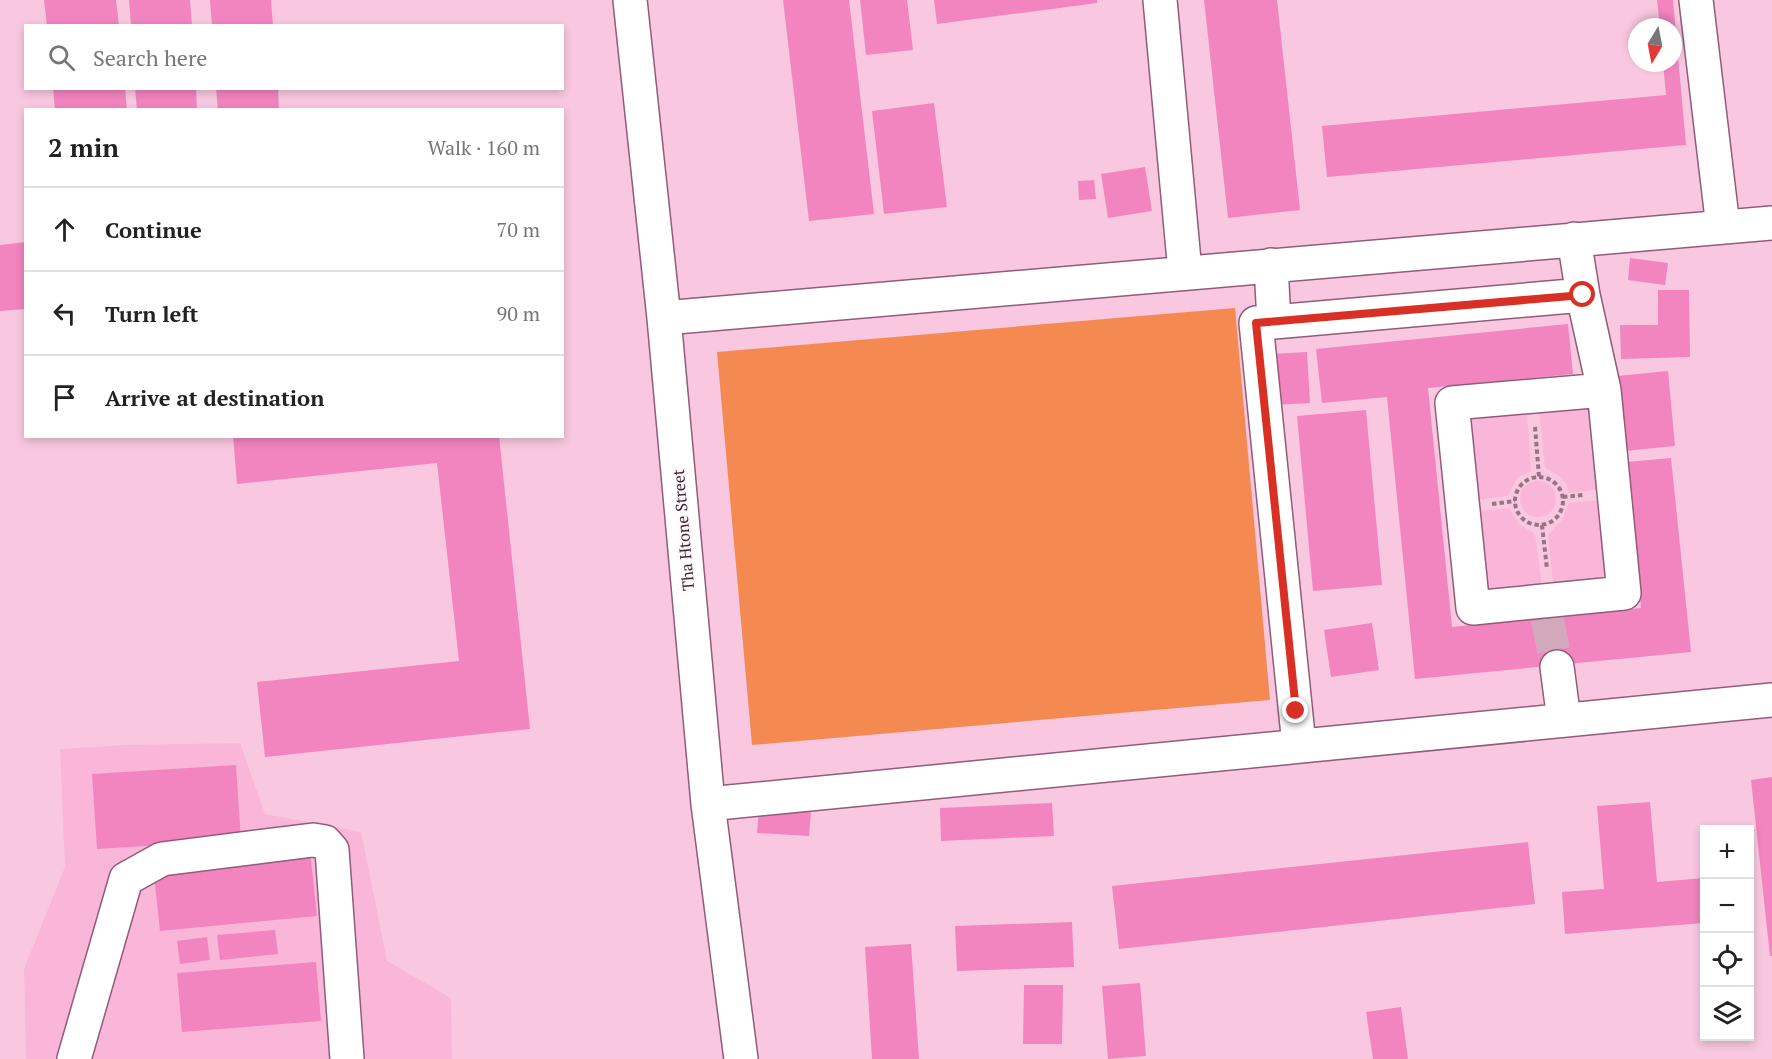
<!DOCTYPE html>
<html lang="en">
<head>
<meta charset="utf-8">
<style>
  :root { --surface:#fff; --page:#f6f6f6; --text:#222; --muted:#767676; --line:#e0e0e0 }
  body { margin:0; font-family:"PT Serif",serif; background:var(--page); color:var(--text) }
  .controls { position:absolute; right:18px; bottom:18px; display:grid; overflow:hidden; border-radius:0px; box-shadow:0 3px 9px #0003 }
  .controls button { width:54px; height:54px; display:grid; place-items:center; padding:0; border:0; border-bottom:2px solid var(--line); background:var(--surface); color:var(--text); font:30px sans-serif }
  .compass { position:absolute; left:1628px; top:18px; width:54px; height:54px; border-radius:50%; background:var(--surface); box-shadow:0 3px 9px #0003; rotate:190deg }
  .stop { position:absolute; width:18px; height:18px; margin:-14px; border:4px solid #d93025; border-radius:50%; background:#fff }
  .stop.end { background:#d93025; border-color:#fff; box-shadow:0 2px 6px #0008 }
  .list { margin:0; padding:0; list-style:none }
  h2 { display:flex; justify-content:space-between; align-items:center; height:78px; margin:0; padding:0 24px; font-size:26px }
  h2 small { font-size:20px; font-weight:400; color:var(--muted) }
  .list li { display:grid; grid-template-columns:39px 1fr auto; gap:18px; align-items:center; box-sizing:border-box; height:84px; padding:0 24px; border-top:2px solid var(--line) }
  .list b { display:block; font-size:22px; white-space:nowrap }
  .list em { font-size:20px; font-style:normal; color:var(--muted) }
  .icon { flex:none; width:33px; height:33px; fill:none; stroke:currentColor; stroke-width:2; stroke-linecap:round; stroke-linejoin:round }
  .map { position:relative; flex:none; width:1772px; height:1059px; overflow:hidden }
  .search { position:absolute; background:var(--surface); box-shadow:0 3px 9px #0003; left:24px; top:24px; width:540px; height:66px; display:flex; align-items:center; gap:15px; box-sizing:border-box; padding:0 21px; border-radius:0px; color:var(--muted); font-size:22px }
  .panel { position:absolute; background:var(--surface); box-shadow:0 3px 9px #0003; left:24px; top:108px; width:540px; height:330px; border-radius:0px }
  .map>svg:first-child { display:block }
</style>
</head>
<body>
<div class="map">
<svg width="1772" height="1059" viewBox="0 0 1772 1059">
  <rect width="100%" height="100%" fill="#f9c8e0"/>
  <path fill="#f9b6d8" d="M1594 406 1601 489 1568 493 1567 485 1560 476 1545 468 1539 410Z
    M1527 412 1531 471 1517 478 1508 496 1477 500 1469 417Z
    M1520 499a18 18 0 1 1 36 0a18 18 0 1 1-36 0Z
    M1602 500 1612 586 1554 592 1548 535 1562 520 1569 503Z
    M1509 508 1519 524 1535 534 1543 593 1487 600 1478 511Z
    M240 743 265 814 361 832 387 961 451 998 452 1059H26L24 969 65 867 60 749 125 745Z"/>
  <path fill="#f48a52" d="M1235 308 1270 700 752 745 717 352Z"/>
  <path fill="#f285c0" d="M44 0H116L119 26H47Z
    M129 0H190L192 26H131Z
    M210 0H271L273 26H212Z
    M783 0H849L874 214 809 221Z
    M860 0H907L913 50 866 55Z
    M934 0H1097V3L937 24Z
    M1204 0H1277L1300 210 1228 218Z
    M1657 0H1673L1686 145 1327 177 1322 126 1666 95 1663 63H1673V27H1660Z
    M53 88H125L127 110H55Z
    M135 88H196L197 110H137Z
    M216 88H278L279 110H218Z
    M934 103 947 207 884 214 872 111Z
    M1145 167 1152 211 1108 218 1101 174Z
    M1094 180 1096 199 1079 200 1078 181Z
    M26 242V309L0 311V245Z
    M1630 258 1668 263 1665 285 1628 280Z
    M1658 290H1689L1690 357 1621 359 1620 325H1658Z
    M1568 324 1573 374 1428 388 1452 627 1641 608 1627 462 1671 458 1691 652 1415 679 1387 397 1322 403 1316 349Z
    M1307 352 1310 403 1274 405 1271 354Z
    M1668 371 1675 446 1625 451 1617 376Z
    M1366 410 1382 585 1313 591 1297 416Z
    M233 436H499L530 729 265 757 257 682 459 661 437 463 237 484Z
    M1372 623 1379 670 1331 677 1324 630Z
    M236 765 241 840 97 849 92 774Z
    M1772 777V956H1770L1751 780Z
    M1650 802 1657 882 1704 878V923L1565 934 1562 892 1604 889 1597 806Z
    M1052 803 1054 836 941 841 940 808Z
    M759 807 811 811 809 836 757 833Z
    M1528 842 1535 904 1119 949 1112 886Z
    M310 851 317 916 160 931 153 866Z
    M1072 922 1074 967 957 971 955 926Z
    M275 930 278 954 220 960 217 935Z
    M207 937 210 960 180 964 177 941Z
    M911 944 919 1059H872L865 947Z
    M316 962 321 1021 182 1032 177 973Z
    M1140 983 1146 1056 1108 1059 1102 986Z
    M1024 985H1063L1062 1044H1023Z
    M1401 1007 1408 1059H1373L1366 1012Z"/>
  <g fill="none" stroke-linecap="round" stroke-linejoin="round">
    <path stroke="#d3a8bd" stroke-width="33" stroke-dasharray="33 16" stroke-linecap="butt" d="M1547 618 1557 667"/>
    <defs>
      <path id="minor" d="M630 0 664 318 708 804 741 1059
        M1160 0 1185 272
        M1696 0 1723 227
        M1271 265 1274 322 1583 295 1574 239
        M1583 295 1604 390 1624 593 1473 608 1452 403 1604 390
        M664 318 1772 223
        M1274 322 1256 323 1299 745
        M1557 667 1564 720
        M708 804 1772 700
        M74 1059 126 879 162 859 313 840 325 842 332 850 347 1059"/>
    </defs>
    <use href="#minor" stroke="#915c77" stroke-width="36"/>
    <path stroke="#977385" stroke-width="4" stroke-dasharray="4.5 3" stroke-linecap="butt" d="M1535 427 1539 477
      M1515 501a24 24 0 1 1 48 0a24 24 0 1 1-48 0Z
      M1563 497 1583 495
      M1492 504 1515 501
      M1542 525 1547 569"/>
    <use href="#minor" stroke="#fff" stroke-width="33"/>
  </g>
  <g fill="none" stroke-linecap="round" stroke-linejoin="round">
    <path stroke="#d93025" stroke-width="8" d="M1296 711 1256 323 1583 295"/>
  </g>
  <g text-anchor="middle" dominant-baseline="central" stroke-width="4.5" stroke-linejoin="round" paint-order="stroke">
    <g font-size="16" fill="#3d2632" stroke="#fef7fa">
      <text transform="translate(683 530) rotate(-95)">Tha Htone Street</text>
    </g>
  </g>
</svg>
<div class="controls">
<button>+</button>
<button>−</button>
<button><svg class="icon" aria-label="locate" viewBox="0 0 24 24"><circle cx="12" cy="12" r="6"/><path d="M12 2v4M12 18v4M2 12h4M18 12h4"/></svg></button>
<button><svg class="icon" aria-label="layers" viewBox="0 0 24 24"><path d="M12 4l9 5-9 5-9-5zM3 14l9 5 9-5"/></svg></button>
</div>
<svg class="compass" viewBox="-18 -18 36 36"><path d="M0-13l5 13h-10z" fill="#e53935"/><path d="M0 13l5-13h-10z" fill="#767676"/></svg>
<div class="stop" style="left:1583px;top:295px"></div>
<div class="stop end" style="left:1296px;top:711px"></div>
<div class="search"><svg class="icon" aria-label="search" viewBox="0 0 24 24"><circle cx="10" cy="10" r="6"/><path d="M15 15l6 6"/></svg>Search here</div>
<section class="panel">
<h2>2 min<small>Walk · 160 m</small></h2>
<ul class="list">
<li><svg class="icon" aria-label="ahead" viewBox="0 0 24 24"><path d="M12 20V5M6 11l6-6 6 6"/></svg><div><b>Continue</b></div><em>70 m</em></li>
<li><svg class="icon" aria-label="left" viewBox="0 0 24 24"><path d="M17 20v-9H6M10 6l-5 5 5 5"/></svg><div><b>Turn left</b></div><em>90 m</em></li>
<li><svg class="icon" aria-label="arrive" viewBox="0 0 24 24"><path d="M6 21V4h12l-3 4 3 4H6"/></svg><div><b>Arrive at destination</b></div></li>
</ul>
</section>
</div>
</body>
</html>
